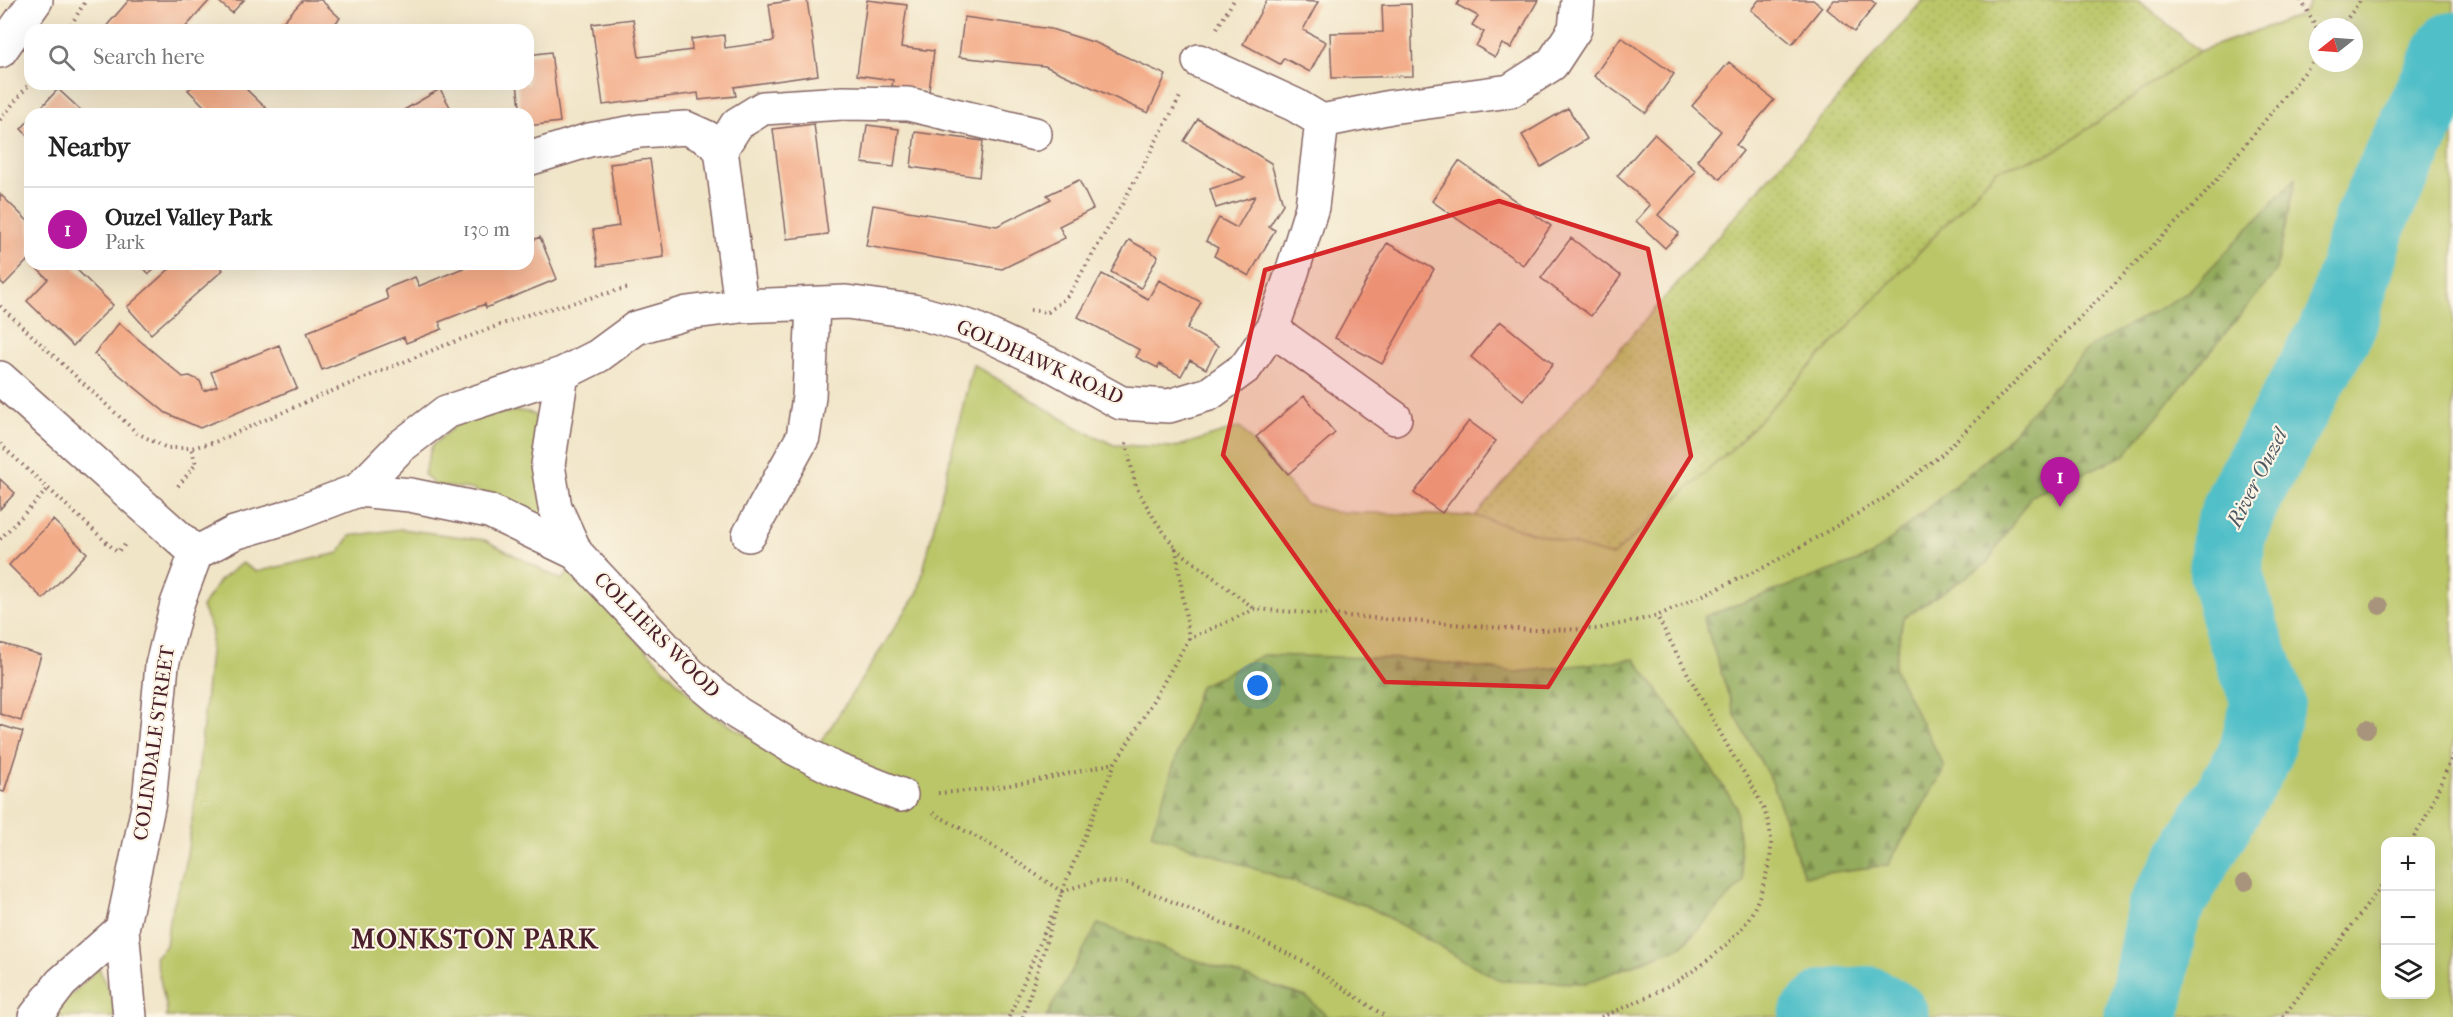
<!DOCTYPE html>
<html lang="en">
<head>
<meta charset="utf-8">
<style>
  :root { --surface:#fff; --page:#f6f6f6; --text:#222; --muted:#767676; --line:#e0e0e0; --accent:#b5179e }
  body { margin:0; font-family:"IM FELL French Canon",serif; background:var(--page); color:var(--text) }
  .controls { position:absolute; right:18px; bottom:18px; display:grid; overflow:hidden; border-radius:12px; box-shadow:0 6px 24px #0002 }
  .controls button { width:54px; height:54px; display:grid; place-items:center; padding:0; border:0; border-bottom:2px solid var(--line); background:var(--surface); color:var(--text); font:30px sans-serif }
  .compass { position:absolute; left:2309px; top:18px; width:54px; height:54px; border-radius:50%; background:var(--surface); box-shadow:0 6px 24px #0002; rotate:253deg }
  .you { position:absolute; left:1258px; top:686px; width:21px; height:21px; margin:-15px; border:4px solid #fff; border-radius:50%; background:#1a73e8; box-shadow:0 0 0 9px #1a73e833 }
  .badge { display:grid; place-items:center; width:39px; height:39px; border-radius:50%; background:var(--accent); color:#fff; font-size:20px; font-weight:700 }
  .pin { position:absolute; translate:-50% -50px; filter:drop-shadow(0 2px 3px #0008) }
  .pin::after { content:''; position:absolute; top:32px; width:21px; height:18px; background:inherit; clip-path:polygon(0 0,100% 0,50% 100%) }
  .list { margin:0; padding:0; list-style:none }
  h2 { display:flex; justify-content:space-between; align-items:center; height:78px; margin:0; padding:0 24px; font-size:26px }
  h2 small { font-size:20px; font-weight:400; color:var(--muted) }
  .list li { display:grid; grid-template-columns:39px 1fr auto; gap:18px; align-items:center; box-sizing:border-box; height:84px; padding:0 24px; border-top:2px solid var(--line) }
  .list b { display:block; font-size:22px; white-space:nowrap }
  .list p { margin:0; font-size:20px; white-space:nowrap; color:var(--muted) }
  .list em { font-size:20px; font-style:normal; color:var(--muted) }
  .icon { flex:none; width:33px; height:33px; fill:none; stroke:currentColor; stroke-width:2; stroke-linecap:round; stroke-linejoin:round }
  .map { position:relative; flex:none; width:2453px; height:1017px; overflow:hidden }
  .search { position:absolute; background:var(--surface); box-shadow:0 6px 24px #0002; left:24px; top:24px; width:510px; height:66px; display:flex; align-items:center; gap:15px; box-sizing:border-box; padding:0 21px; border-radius:18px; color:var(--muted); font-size:22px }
  .panel { position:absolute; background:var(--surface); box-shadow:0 6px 24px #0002; left:24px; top:108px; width:510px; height:162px; border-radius:18px }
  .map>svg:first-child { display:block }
</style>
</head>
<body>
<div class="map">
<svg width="2453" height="1017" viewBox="0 0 2453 1017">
  <defs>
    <pattern id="forest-firs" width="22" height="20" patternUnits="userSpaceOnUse" patternTransform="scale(1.5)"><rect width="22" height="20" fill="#93ab5c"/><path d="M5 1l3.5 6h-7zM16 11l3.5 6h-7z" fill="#7a8b4c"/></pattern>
    <pattern id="garden-dots" width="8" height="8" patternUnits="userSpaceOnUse" patternTransform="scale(1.5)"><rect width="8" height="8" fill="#bac668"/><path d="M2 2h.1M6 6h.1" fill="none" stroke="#a1aa5a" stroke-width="1.8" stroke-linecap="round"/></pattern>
  </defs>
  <rect width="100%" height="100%" fill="#fcf5e5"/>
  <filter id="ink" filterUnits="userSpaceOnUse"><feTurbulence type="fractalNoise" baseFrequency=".0167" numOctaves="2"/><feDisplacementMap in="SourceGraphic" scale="12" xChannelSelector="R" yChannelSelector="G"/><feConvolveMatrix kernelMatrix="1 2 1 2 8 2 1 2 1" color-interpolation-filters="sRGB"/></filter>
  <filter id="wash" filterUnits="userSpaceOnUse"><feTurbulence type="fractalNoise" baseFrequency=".008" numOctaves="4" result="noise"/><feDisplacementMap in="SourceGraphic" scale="24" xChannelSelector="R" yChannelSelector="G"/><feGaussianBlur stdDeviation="1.35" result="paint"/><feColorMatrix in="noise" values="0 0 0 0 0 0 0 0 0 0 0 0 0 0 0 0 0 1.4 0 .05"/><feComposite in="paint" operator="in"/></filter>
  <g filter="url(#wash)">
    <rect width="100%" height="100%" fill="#f1e5c8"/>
    <path fill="#bac668" stroke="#82724a" stroke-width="1.5" fill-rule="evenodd" d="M2312 0H2453V1017H166L167 1010 155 957 166 946 169 919 185 868 197 786 212 631 202 607 219 581 242 563 256 572 339 553 350 536 401 529 485 540 562 580 569 571 707 712 764 745 817 748 918 592 973 364 1078 428 1114 445 1176 447 1240 427 1305 503 1335 512 1475 516 1612 556 1736 445 1997 170 2053 153 2199 51 2301 15ZM2318 27H2354V63H2318ZM2386 842H2430V994H2386Z
      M513 411C527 411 535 411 541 425L544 516 539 521 504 501 471 489 435 486 424 474 432 446 455 426 480 417Z
      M99 968 113 1000 116 1017H48Z"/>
    <path fill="url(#forest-firs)" stroke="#6e6544" stroke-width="1.5" d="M2296 178 2275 273 2125 455 2031 496 1986 564 1903 618 1894 669 1945 768 1888 865 1804 876 1773 784 1735 715 1703 617 1871 556 1999 448 2088 348 2187 293Z
      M1263 655 1411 659 1517 672 1635 659 1681 723 1736 806 1743 882 1682 946 1586 983 1501 981 1369 907 1151 834 1200 686Z
      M1098 924 1189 958 1306 997 1328 1017H1046Z"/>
    <path fill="url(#garden-dots)" stroke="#82724a" stroke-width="1.5" d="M1923 0H2138L2199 51 2053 153 1997 170 1736 445 1612 556 1475 516Z"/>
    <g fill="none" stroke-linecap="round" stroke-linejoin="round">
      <path stroke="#51bfc8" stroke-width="74" d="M1816 1017 1828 1006 1868 1003 1892 1017
        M2141 1017 2145 1006 2163 911 2255 755 2268 701 2241 627 2226 574 2228 537 2244 497 2340 323 2370 221 2453 49"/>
    </g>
    <g id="blocks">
      <path fill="#f3ac88" d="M129 0H210L183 30H103Z
        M217 0H244L232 13Z
        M303 0H321L340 18 329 30H275Z
        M797 0H807L818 75 734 87 736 96 699 100 698 93 603 105 592 24 633 19 639 57 692 50 691 39 724 35 725 48 774 41 769 4Z
        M867 0 907 5 901 47 934 51 929 91 892 86 893 80 857 75Z
        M1267 0 1318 2 1303 30 1326 42 1310 72 1284 58 1280 64 1243 44Z
        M1460 0H1538L1511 48 1502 44 1495 57 1476 46 1484 32 1472 25 1478 16 1457 5Z
        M1759 0H1813L1822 7 1792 44 1751 10Z
        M1834 0H1871L1876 4 1854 32 1827 9Z
        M1411 4 1413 76 1332 78 1330 33 1383 32 1382 5Z
        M964 17 1051 29 1096 43 1166 75 1148 113 1045 66 959 57Z
        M1621 37 1674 74 1646 113 1594 76Z
        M551 52 560 122 528 126V114H521L517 84H528V55Z
        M1729 62 1774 100 1736 145 1743 151 1720 179 1697 160 1721 131 1692 106Z
        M194 84H253L247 90 270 112 212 114 188 90Z
        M58 89 85 114H35Z
        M440 89 454 114H397Z
        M1568 108 1587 139 1541 167 1522 135Z
        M30 119V138L21 129Z
        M1198 119 1271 163 1283 204 1269 227 1275 230 1249 276 1214 256 1218 248 1206 241 1219 218 1237 228 1255 196 1216 208 1210 189 1245 178 1184 141Z
        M814 124 828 234 787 239 773 129Z
        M867 125 899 129 894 167 862 163Z
        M915 132 983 141 979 177 911 167Z
        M1654 134 1696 171 1658 215 1679 233 1665 248 1636 221 1650 205 1617 176Z
        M650 159 664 257 598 266 593 230 619 226 610 164Z
        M1459 161 1551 226 1523 265 1432 201Z
        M1079 180 1093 209 1059 226 1065 238 1002 269 866 246 873 205 997 226 1051 199 1047 195Z
        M0 194 30 223V262L28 260 4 285 0 281Z
        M540 237 557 279 486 308 485 304 439 322 442 329 406 343 404 337 322 370 307 332 388 299 385 289 415 277 419 286 473 264H528V242Z
        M1571 238 1621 276 1591 316 1541 278Z
        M1129 240 1158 256 1141 288 1111 272Z
        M1387 243 1434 269 1382 364 1335 338Z
        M32 264H71L113 305 73 346 27 301 48 279Z
        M140 264H161L149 274Z
        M175 264H218L223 270 151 334 127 307Z
        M1102 274 1148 299 1159 280 1201 302 1187 329 1218 346 1206 369 1190 360 1181 376 1159 364 1158 368 1136 357 1140 350 1078 317Z
        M1500 321 1553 364 1523 400 1471 357Z
        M119 323 183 377 190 376 200 381 204 391 217 386 211 372 279 345 297 388 200 428 166 413 94 354Z
        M1304 396 1335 433 1288 474 1256 437Z
        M1469 421 1496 441 1442 513 1414 493Z
        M0 479 15 493 0 509Z
        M53 520 87 553 43 599 9 565Z
        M0 643 41 655 21 721 0 714Z
        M0 725 23 732 4 792 0 791Z"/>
    </g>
  </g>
  <g filter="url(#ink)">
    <use href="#blocks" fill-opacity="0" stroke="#846462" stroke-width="1.5"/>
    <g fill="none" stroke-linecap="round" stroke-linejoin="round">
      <defs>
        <path id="minor" d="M0 51 36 0
          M1199 61 1295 105 1322 121
          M721 149 741 306
          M528 159 589 140 640 131 686 128 706 137 721 149 737 124 763 108 843 103 908 104 1035 134
          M1272 329 1395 418
          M562 374 548 465 555 507 576 553
          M0 378 196 553
          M358 490 410 495 489 511 576 553 690 674 737 713 794 748 837 770 901 795
          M749 535 803 437 809 397 813 304
          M196 553 234 533 285 518 358 490 400 447 446 412 562 374 598 356 636 328 687 313 741 306 846 302 913 311 973 328 1056 367 1121 403 1169 406 1209 394 1246 367 1272 329 1290 279 1312 207 1322 121 1391 107 1510 91 1552 64 1575 29 1578 0
          M35 1017 61 983 122 929
          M130 1017 122 929 149 802 162 665 177 604 196 553"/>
      </defs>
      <use href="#minor" stroke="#846462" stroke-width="36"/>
      <path stroke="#846462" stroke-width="4" stroke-dasharray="1.5 4.5" stroke-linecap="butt" d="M2301 0 2318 30
        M2341 27 2361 0
        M1217 28 1234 0
        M68 30 86 0
        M0 120 30 83
        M0 306 137 433 167 448H191L215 442 315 398 443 346 527 315 630 287
        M1030 310 1048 312 1068 296 1120 208 1181 95
        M1126 443 1136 487 1155 520 1176 549
        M0 444 117 552 127 543
        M178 486 196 464 191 448
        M0 539 48 489
        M1189 639 1176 549 1255 609
        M938 793C999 790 1055 777 1114 763
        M933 813 998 849 1062 892
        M2411 842 2425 819 2453 755
        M1062 891 1096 881 1128 883 1251 935 1306 963 1386 1017
        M1009 1017 1053 912
        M1023 1017 1062 891 1115 763 1134 733 1189 639 1255 609 1530 630 1597 629 1657 616 1769 565 1885 498 1941 455 2203 196 2318 56
        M1601 1017C1652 997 1706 970 1742 928 1753 915 1761 894 1765 878 1771 861 1773 843 1769 825 1762 798 1745 775 1731 752 1706 707 1681 662 1657 616
        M2283 1017 2386 880"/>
      <use href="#minor" stroke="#fff" stroke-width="33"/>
    </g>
    <g fill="#a8947c">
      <circle cx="2380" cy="606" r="9"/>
      <circle cx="2367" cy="729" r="9"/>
      <circle cx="2245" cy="882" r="9"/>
    </g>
  </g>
  <path fill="#d62828" fill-opacity="0.2" stroke="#d62828" stroke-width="4.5" stroke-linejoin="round" d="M1499 201 1648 249 1691 456 1548 687 1385 682 1223 455 1265 270Z"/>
  <g text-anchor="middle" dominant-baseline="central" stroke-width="4.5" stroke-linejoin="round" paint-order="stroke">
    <g font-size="20" fill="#4a1f2b" stroke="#fcf5e5">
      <text transform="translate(1040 362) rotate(24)">GOLDHAWK ROAD</text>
      <text transform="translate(657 635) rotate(45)">COLLIERS WOOD</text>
      <text transform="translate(154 743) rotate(-82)">COLINDALE STREET</text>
    </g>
    <g font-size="21" font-style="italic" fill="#4c5762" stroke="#fcf5e5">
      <text transform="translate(2257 478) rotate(-63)">River Ouzel</text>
    </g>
    <g font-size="26" font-weight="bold" letter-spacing="1.5" fill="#4a1f2b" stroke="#fcf5e5">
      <text x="475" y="939">MONKSTON PARK</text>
    </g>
  </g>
</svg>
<div class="controls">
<button>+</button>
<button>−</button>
<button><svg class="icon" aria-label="layers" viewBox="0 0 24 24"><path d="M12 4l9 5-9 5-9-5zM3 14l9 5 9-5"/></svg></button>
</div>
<svg class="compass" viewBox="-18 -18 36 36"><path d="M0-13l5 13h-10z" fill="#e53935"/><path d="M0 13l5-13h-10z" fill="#767676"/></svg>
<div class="you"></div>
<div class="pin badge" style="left:2060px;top:507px">1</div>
<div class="search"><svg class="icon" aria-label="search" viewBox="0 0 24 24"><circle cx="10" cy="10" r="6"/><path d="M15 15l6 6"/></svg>Search here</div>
<section class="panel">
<h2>Nearby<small></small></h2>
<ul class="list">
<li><span class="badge">1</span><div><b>Ouzel Valley Park</b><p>Park</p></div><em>130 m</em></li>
</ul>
</section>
</div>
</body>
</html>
